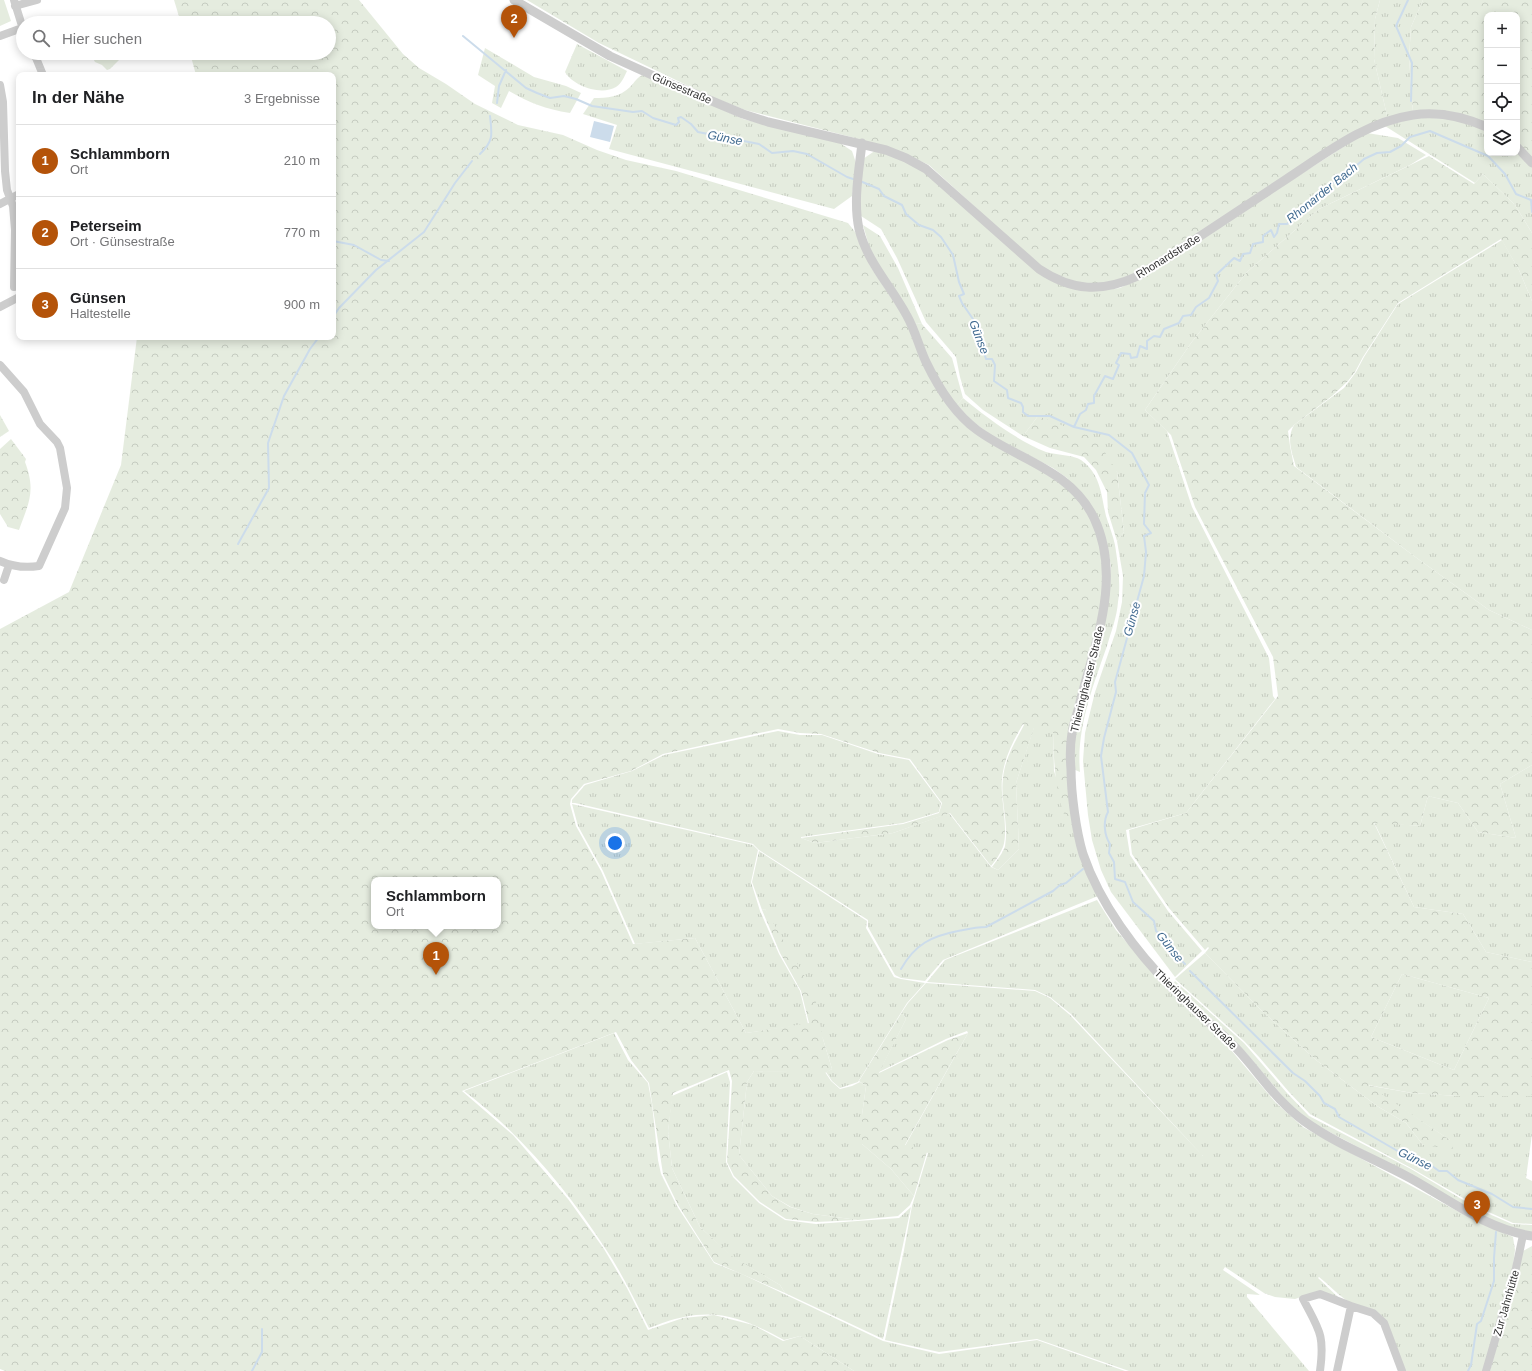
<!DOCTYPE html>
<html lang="de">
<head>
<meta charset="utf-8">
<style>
  :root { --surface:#fff; --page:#f2f2f2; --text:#202124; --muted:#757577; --line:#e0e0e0; --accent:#b45309 }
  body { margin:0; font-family:Arial,sans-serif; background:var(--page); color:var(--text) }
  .controls { position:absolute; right:12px; top:12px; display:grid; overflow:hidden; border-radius:8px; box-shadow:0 2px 10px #0003 }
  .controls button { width:36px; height:36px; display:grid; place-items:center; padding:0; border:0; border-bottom:1px solid var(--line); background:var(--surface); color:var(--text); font:20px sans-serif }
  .you { position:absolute; left:615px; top:843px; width:14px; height:14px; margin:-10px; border:3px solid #fff; border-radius:50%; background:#1a73e8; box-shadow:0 0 0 6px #1a73e833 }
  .badge { display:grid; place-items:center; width:26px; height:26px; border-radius:50%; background:var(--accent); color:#fff; font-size:13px; font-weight:700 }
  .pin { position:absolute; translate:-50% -33px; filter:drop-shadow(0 1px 2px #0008) }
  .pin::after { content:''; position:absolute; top:21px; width:14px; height:12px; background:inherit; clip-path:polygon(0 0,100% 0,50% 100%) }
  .popup { position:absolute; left:371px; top:877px; width:130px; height:52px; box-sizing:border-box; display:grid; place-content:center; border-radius:8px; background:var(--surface); filter:drop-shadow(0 1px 3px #0005); font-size:13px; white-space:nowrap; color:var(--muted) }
  .popup b { font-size:15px; color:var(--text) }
  .popup::after { content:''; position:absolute; left:50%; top:100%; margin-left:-8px; border:8px solid transparent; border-top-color:var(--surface) }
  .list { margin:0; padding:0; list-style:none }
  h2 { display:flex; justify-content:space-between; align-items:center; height:52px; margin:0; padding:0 16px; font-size:17px }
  h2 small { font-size:13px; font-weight:400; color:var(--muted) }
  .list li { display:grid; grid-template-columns:26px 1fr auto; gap:12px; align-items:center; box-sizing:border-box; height:72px; padding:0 16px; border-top:1px solid var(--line) }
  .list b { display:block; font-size:15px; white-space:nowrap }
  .list p { margin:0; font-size:13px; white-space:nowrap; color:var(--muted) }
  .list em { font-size:13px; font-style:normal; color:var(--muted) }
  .icon { flex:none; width:22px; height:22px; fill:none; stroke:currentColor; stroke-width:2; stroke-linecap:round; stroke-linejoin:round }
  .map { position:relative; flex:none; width:1532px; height:1371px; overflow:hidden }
  .search { position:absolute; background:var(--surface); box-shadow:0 2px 10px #0003; left:16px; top:16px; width:320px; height:44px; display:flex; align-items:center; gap:10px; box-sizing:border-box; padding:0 14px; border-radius:22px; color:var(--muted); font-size:15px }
  .panel { position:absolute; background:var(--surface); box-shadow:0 2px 10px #0003; left:16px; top:72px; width:320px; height:268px; border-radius:8px }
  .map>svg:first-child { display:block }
</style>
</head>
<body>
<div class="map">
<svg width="1532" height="1371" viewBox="0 0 1532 1371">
  <defs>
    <pattern id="grass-tufts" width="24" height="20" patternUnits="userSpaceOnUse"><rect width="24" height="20" fill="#e5ecdf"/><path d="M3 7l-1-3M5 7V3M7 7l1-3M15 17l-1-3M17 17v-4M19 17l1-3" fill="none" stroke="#c5cbc0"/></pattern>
    <pattern id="forest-crowns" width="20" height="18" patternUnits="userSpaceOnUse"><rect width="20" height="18" fill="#e5ecdf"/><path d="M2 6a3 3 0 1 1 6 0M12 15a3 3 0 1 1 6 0" fill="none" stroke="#c5cbc0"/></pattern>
  </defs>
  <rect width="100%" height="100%" fill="#fff"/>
  <path fill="url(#grass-tufts)" d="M1380 0H1423L1411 27 1409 58 1413 112 1388 120 1374 59 1375 19Z
    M577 44 627 71C624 77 622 83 616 87 601 96 573 86 565 72Z
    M485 48 534 77 566 86 581 93 570 113C545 109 530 103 509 91L501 108 492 103 495 86 478 75Z
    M644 74 743 119 840 143 852 151 856 163 852 196 834 209 609 149 617 125 583 114 594 98C607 98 620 97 630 87 636 81 635 79 644 74Z
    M1417 117 1462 120 1487 130V153H1517L1532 167V233L1515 205 1483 174 1475 183 1385 126Z
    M1367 133 1398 138 1426 155 1410 165 1319 209 1247 272 1191 343 1145 410 1167 431 1192 507 1269 658 1273 696 1275 699 1186 813 1126 830 1130 855 1168 911 1202 951 1175 977 1111 892 1101 870 1092 840 1088 815 1083 761 1085 733 1095 692 1116 631 1122 602 1123 576 1117 541 1124 532 1117 472 1038 416 1023 436 983 410 965 394 960 377 956 357 926 322 897 258 881 229 861 216 859 195 863 159 876 150 904 160 922 171 1098 291 1120 288 1142 277 1354 140Z
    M863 225 880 236 898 268 922 324 915 323 871 253Z
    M1502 240 1519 270 1532 301V630L1489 610 1414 556 1296 467C1292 452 1286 439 1294 425L1344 388 1356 372 1364 357 1398 304Z
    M963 398C986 417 1018 441 1046 452 1056 455 1073 455 1081 460 1101 474 1101 495 1106 516 1109 526 1113 535 1115 545 1118 564 1121 584 1118 602 1117 617 1111 632 1107 646 1093 686 1076 729 1080 772L1073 769 1075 733 1105 619 1111 566 1106 540 1067 478 1053 468 992 436 971 420 957 405Z
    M1034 727 1053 730 1054 771 1076 838 1098 896 943 960 925 981 901 978 895 975 868 927V920L759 850 753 844 575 803H572V800L585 785 632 771 664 755 778 731 800 735H822L878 754 909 760 941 803 939 812 903 823 801 837V838L815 843 893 833 949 813 991 867 998 870 1019 849 1016 783Z
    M1532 765V962L1486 952 1463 914 1414 907 1374 822 1420 826 1428 796 1458 803 1478 832 1516 838 1500 784Z
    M572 804 753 845 758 850 751 882 760 911 779 954 800 991 808 1024 746 1033 695 938 635 944 603 871 578 826Z
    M759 851 867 921 866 928 894 977 901 979 925 983 907 1003 858 1082 840 1088 832 1081 826 1072 832 1069 823 1039 765 909 762 910 752 882Z
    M1097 900 1116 930 1166 988 1183 1005 1225 1043 1276 1103 1303 1127 1472 1219 1513 1237 1515 1250 1513 1266 1484 1371H1405L1387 1322C1372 1302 1362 1310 1346 1300 1336 1293 1328 1284 1319 1277L1318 1278 1340 1299 1316 1292 1295 1299 1275 1297 1264 1293 1225 1267 1223 1270 1260 1295 1247 1294V1297L1309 1371H1129L1037 1339 939 1352 885 1340 904 1250 912 1206 928 1153 905 1146 968 1033 967 1031 946 1039 879 1072 906 1019 902 1012 908 1003 926 983 1035 991 1050 998 1070 1015 1203 1156 1071 1014 1050 997 1035 990 927 982 945 960Z
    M1205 953 1262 1011 1316 1060 1377 1106 1406 1123 1423 1145 1450 1140 1366 1085 1412 1093 1458 1096H1532V1134L1526 1178 1532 1181V1224L1513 1223 1482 1209 1413 1169 1310 1114 1289 1092 1259 1057 1244 1041 1175 979Z
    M1402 974 1489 998 1454 1070 1371 1037Z
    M1175 981 1244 1043 1287 1093 1309 1116 1411 1169 1480 1210 1512 1224 1532 1225V1233L1507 1227 1473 1211 1390 1164 1307 1120 1295 1111 1247 1054 1177 986 1174 983Z
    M614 1033 628 1060 648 1083 652 1104 658 1160 661 1174 677 1206 714 1263 742 1274 883 1341 939 1354 1037 1340 1125 1371H854L800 1336 784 1340C750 1322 724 1309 684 1317 672 1319 660 1324 649 1328 635 1301 622 1273 605 1248 567 1190 520 1133 464 1091Z
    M754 1071 825 1072 831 1081 840 1089 852 1086 860 1082 866 1086 862 1115V1144L891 1169 914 1196 910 1205 898 1216 858 1220 813 1214 791 1207 772 1196 739 1155 747 1082Z
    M727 1072 730 1082 726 1162 733 1177 759 1203 785 1220 816 1224 899 1218 911 1207 883 1339 785 1293 780 1285 732 1257 700 1227 672 1168 668 1131 672 1096Z"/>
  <path fill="url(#forest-crowns)" fill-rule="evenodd" d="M174 0H359L403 54 419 68 446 84 475 104 518 125 563 135 597 150 626 160 676 171 848 223 856 233 870 266 907 322 922 324 952 358 963 398 952 411 1052 475 1078 499 1090 518 1101 541 1106 567 1100 618 1070 731 1076 838C1055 807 1054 767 1053 731L1034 728 1016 783 1019 849 998 870 992 867C997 860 1003 853 1005 846 1009 823 1000 800 1003 778 1005 758 1015 742 1024 725L1023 724C1013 741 1004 758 1002 779 1000 798 1009 829 1003 847 1000 854 996 860 991 866L950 813 893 833 815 843 801 838 903 824 939 813 942 803 910 759 879 753 821 734 800 733 778 729 663 754 631 771 584 784 571 799 570 804 576 826 601 871 633 944 695 938 746 1033 809 1023 801 991 780 953 762 910 765 909 814 992 823 1039 832 1069 825 1073 754 1071 747 1082 739 1155 772 1196 790 1207 813 1214 858 1220 816 1222 786 1219 760 1202 734 1176 727 1162 732 1081 729 1070 673 1093 668 1131 672 1168 700 1227 733 1257 780 1285 785 1293 714 1262 678 1205 663 1174 649 1083 631 1060 616 1032 462 1091 513 1135 568 1199 604 1249 627 1288 648 1330 683 1318 714 1315 753 1325 783 1341 800 1336 854 1371H5L0 1369V629L69 592 121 465 137 337H333V75H196L190 53H329V23H181ZM374 880H498V926H374Z
    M527 0H1380L1375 19 1374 59 1388 120 1378 123 1161 260 1117 283 1079 285 1039 265 929 165 907 155 859 139 745 110 705 94 599 43Z
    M1423 0H1532V159L1517 143V15H1487V124L1413 112 1409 58 1411 27Z
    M90 53H126L110 69 107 70 102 65 95 62Z
    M1429 156 1474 184 1483 174 1515 205 1532 233V301L1519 270 1501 239 1398 303 1363 357 1355 372 1348 381 1332 396 1294 425 1288 431 1290 446 1294 466 1414 556 1489 610 1532 630V765L1500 784 1516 838 1478 832 1458 803 1428 796 1420 826 1374 823 1414 907 1463 914 1486 952 1532 962V1096H1458L1412 1093 1368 1085 1450 1140 1453 1149 1423 1145 1406 1123 1377 1106 1316 1060 1262 1011 1205 953 1209 948 1208 947 1205 950 1169 908 1132 854 1129 830 1186 813 1278 696 1273 657 1195 507 1171 435 1145 410 1191 343 1247 272 1319 209ZM1402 974 1489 998 1454 1070 1371 1037Z
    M0 415 9 431 0 437Z
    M1038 416 1097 439 1117 472 1124 532 1117 541 1108 512 1107 492 1096 470 1084 457 1050 448 1023 436Z
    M11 439 26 459 25 462C36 491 29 502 19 530L8 527 0 514V449Z
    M902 1012 906 1019 879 1073 948 1040 968 1033 905 1145 927 1152 914 1196 891 1169 862 1144V1115L866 1086 859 1081Z
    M1532 1246V1371H1490L1523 1251Z"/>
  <path fill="#e5ecdf" d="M0 0H4L11 21 0 26Z"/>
  <path fill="#ccdceb" d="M594 121 614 126 610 142 590 137Z"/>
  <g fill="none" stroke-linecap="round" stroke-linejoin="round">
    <path stroke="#ccdceb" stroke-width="2" d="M1408 0 1396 26 1412 63 1411 101
      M463 36 526 88 537 93 550 98 564 96 576 99 592 106 633 112 642 111 653 118 676 125 679 122 678 118 681 117 691 124 698 132 759 144 772 153 793 151 807 154 847 177 856 180
      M497 103 499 86 506 70
      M480 154C494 141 492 134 490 116
      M860 181 879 189 884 196 902 205 906 214 919 225 933 230 941 237 953 255 959 282 964 294 959 296 962 303 975 322 986 359H992L995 365 994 381 1007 390 1008 398 1021 403 1023 407V412L1028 416H1050L1074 427 1109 435 1132 453 1149 485 1145 493 1144 524 1151 533 1144 536 1146 552 1144 576 1115 682 1116 692 1104 738 1101 756 1108 812C1103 821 1104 835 1110 844L1109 853 1114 862 1115 879 1125 882 1133 902 1154 921 1156 931 1164 937 1166 945 1185 964
      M333 241 354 245 381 260 389 261
      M333 317 339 308 376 270 424 232 455 183 472 161
      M1074 427 1080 414 1086 410 1088 404 1094 403V396L1105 376 1113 379 1119 365 1116 363 1121 353 1130 354 1131 358 1137 357 1140 346 1147 349V341L1154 336 1160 337 1164 329 1179 323 1183 316 1191 315 1196 307 1209 298 1218 281 1216 275 1234 258 1240 261 1243 254 1250 253 1253 244 1263 242V236L1271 230 1274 237 1277 233 1279 224H1287L1334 182 1346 177 1350 171 1364 159 1377 153 1390 152 1401 146 1410 137 1430 131 1488 156 1505 174 1516 194 1531 200 1532 212
      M238 544 269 488 268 443 284 396 310 349 319 337
      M901 969C915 944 932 936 958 931 968 929 977 927 986 927L1053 891 1060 885 1066 883 1083 869
      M1190 971 1293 1073 1305 1081 1320 1096 1324 1103 1335 1109 1339 1117 1401 1153 1429 1166H1432L1439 1171H1447L1458 1180 1492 1194 1513 1207 1532 1209
      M252 1371 262 1352V1329
      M1468 1371 1471 1365 1477 1324 1481 1321 1494 1281V1258L1496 1232"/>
    <path stroke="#cdcdcd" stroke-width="8" d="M14 0 23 29
      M15 6 37 0
      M0 36 22 28
      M34 53 43 75
      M0 85 3 102 5 171 7 190 13 206 15 230 14 287
      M0 204 19 194
      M0 307 19 297
      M0 365 24 392 40 424 57 442 60 448 67 488 65 508 39 566C25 568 13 567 0 561
      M4 580 9 565
      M1320 1371C1325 1334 1319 1330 1303 1299L1320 1294 1351 1306
      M1337 1371 1351 1306 1373 1313 1384 1323 1402 1371
      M1486 1371 1516 1268 1523 1235"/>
    <path stroke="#cdcdcd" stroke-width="9" d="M514 0 610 56 676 86 743 114 768 122 886 150 906 158 926 169 1039 269C1072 291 1101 293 1138 276 1188 245 1236 212 1285 180 1325 154 1365 122 1413 115 1439 111 1464 117 1487 127
      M862 143C859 171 853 201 859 229 867 262 891 286 907 316 915 330 919 347 926 362 938 387 954 413 977 430 1018 460 1070 469 1094 518 1123 579 1094 645 1079 706 1077 715 1073 724 1072 733 1070 745 1070 758 1071 769 1071 793 1076 831 1083 854 1100 904 1136 952 1173 989 1193 1010 1216 1027 1236 1048 1259 1072 1276 1101 1304 1121 1336 1144 1375 1159 1410 1178 1450 1200 1486 1229 1532 1236
      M1517 147 1532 163"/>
  </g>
  <g text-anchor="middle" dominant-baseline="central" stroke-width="4" stroke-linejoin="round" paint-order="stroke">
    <g font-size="11" fill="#303030" stroke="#fff">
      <text transform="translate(682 88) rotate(23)">Günsestraße</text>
      <text transform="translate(1168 256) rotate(-32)">Rhonardstraße</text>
      <text transform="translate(1087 679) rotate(-76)">Thieringhauser Straße</text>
      <text transform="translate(1196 1009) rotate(44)">Thieringhauser Straße</text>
      <text transform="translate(1506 1303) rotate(-74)">Zur Jahnhütte</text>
    </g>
    <g font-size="12" font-style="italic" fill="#406a90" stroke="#fff">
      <text transform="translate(725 138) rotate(11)">Günse</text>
      <text transform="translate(1322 193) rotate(-39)">Rhonarder Bach</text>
      <text transform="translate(979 337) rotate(69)">Günse</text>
      <text transform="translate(1132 619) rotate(-75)">Günse</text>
      <text transform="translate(1170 947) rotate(51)">Günse</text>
      <text transform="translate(1415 1159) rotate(26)">Günse</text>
    </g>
  </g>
</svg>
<div class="controls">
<button>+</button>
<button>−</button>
<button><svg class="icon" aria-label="locate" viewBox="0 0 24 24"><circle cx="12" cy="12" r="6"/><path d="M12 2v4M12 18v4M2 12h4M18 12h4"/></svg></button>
<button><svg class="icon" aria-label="layers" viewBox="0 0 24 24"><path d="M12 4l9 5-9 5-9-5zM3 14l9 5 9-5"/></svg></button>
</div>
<div class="you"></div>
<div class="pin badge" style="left:436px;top:975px">1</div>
<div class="popup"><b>Schlammborn</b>Ort</div>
<div class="pin badge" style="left:514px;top:38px">2</div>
<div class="pin badge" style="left:1477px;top:1224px">3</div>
<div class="search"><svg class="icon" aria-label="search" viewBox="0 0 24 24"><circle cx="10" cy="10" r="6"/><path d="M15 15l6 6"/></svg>Hier suchen</div>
<section class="panel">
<h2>In der Nähe<small>3 Ergebnisse</small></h2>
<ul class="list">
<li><span class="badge">1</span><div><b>Schlammborn</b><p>Ort</p></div><em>210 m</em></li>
<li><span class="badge">2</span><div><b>Peterseim</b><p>Ort · Günsestraße</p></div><em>770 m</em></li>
<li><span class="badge">3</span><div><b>Günsen</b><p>Haltestelle</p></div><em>900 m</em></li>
</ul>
</section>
</div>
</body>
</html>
